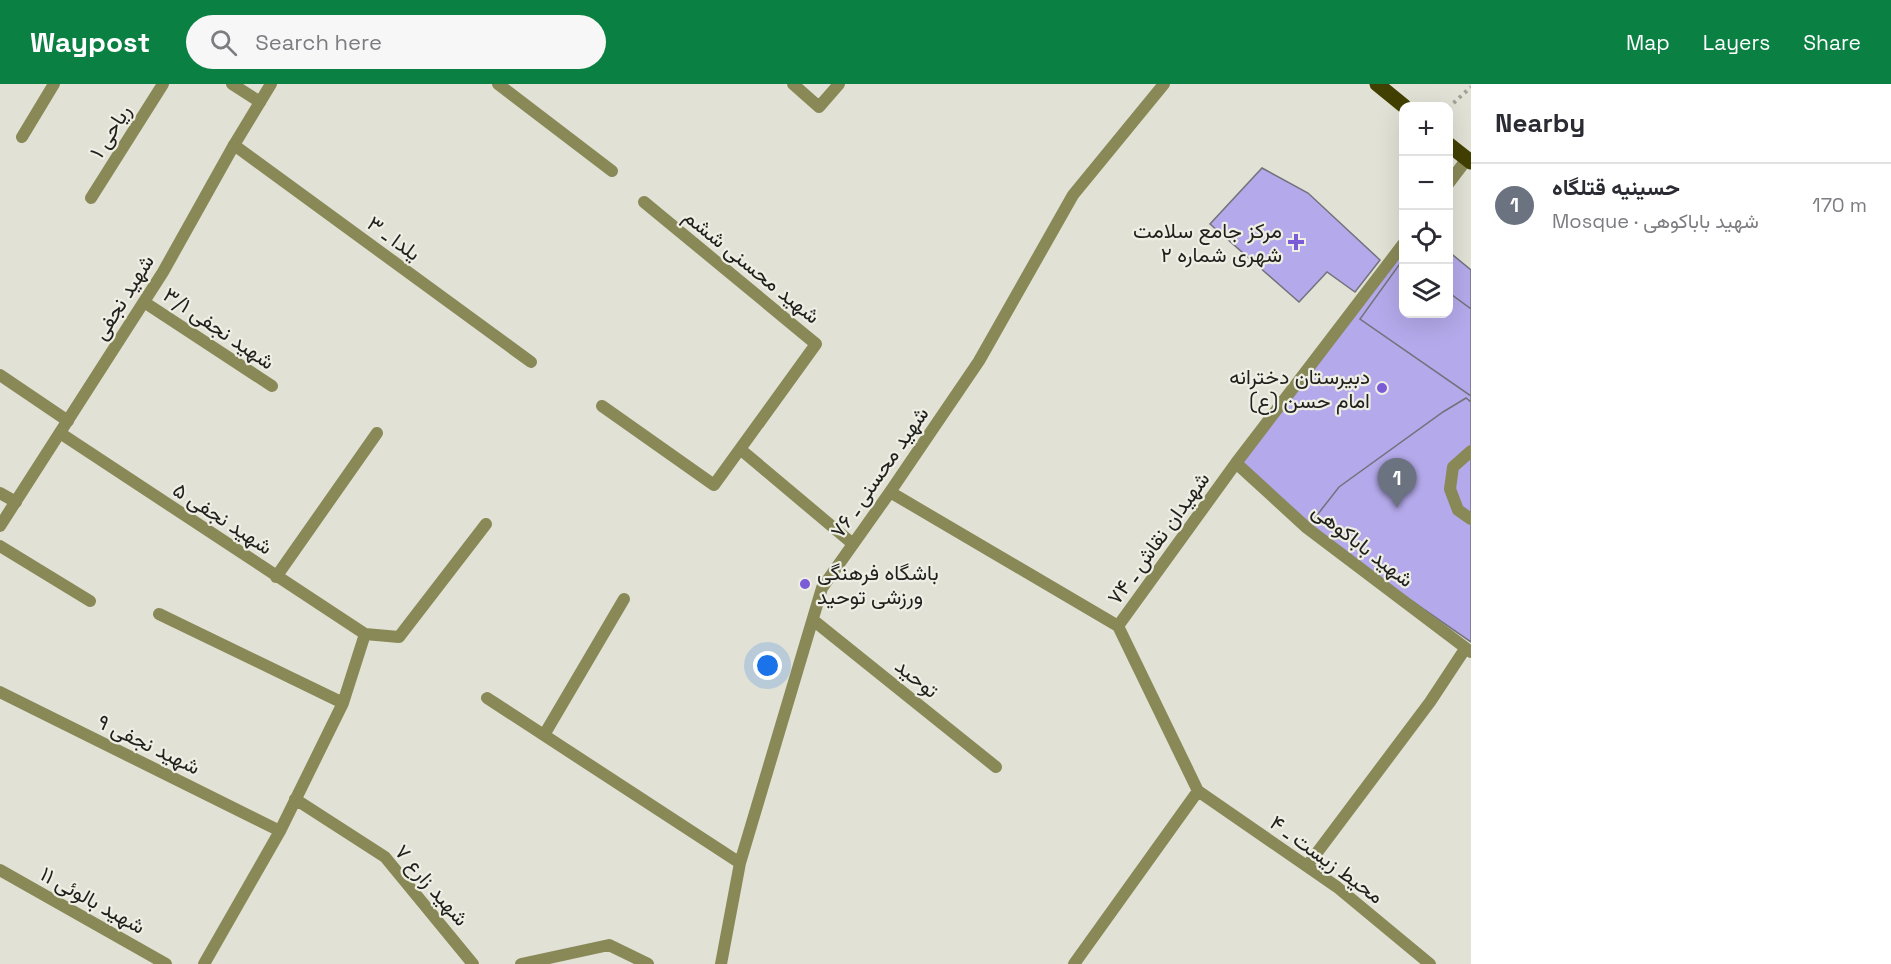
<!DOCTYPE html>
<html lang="en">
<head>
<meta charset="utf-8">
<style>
  :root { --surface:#fff; --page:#f7f7f7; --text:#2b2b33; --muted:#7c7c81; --line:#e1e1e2; --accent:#0b8043 }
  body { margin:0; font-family:"Space Grotesk",Vazirmatn,sans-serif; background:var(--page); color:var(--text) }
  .controls { position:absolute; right:18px; top:18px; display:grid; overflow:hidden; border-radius:12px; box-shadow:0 6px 24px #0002 }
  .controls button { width:54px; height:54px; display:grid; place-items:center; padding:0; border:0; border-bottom:2px solid var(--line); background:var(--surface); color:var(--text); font:30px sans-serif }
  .you { position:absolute; left:768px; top:582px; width:21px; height:21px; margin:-15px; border:4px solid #fff; border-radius:50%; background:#1a73e8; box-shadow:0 0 0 9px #1a73e833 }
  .badge { display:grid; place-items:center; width:39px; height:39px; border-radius:50%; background:var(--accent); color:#fff; font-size:20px; font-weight:700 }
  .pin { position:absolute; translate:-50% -50px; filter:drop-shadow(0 2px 3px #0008) }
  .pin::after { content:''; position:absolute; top:32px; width:21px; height:18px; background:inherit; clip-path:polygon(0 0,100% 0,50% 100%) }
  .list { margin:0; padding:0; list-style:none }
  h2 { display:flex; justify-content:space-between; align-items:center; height:78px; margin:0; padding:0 24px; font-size:26px }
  h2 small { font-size:20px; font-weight:400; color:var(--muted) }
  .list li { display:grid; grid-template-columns:39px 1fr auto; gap:18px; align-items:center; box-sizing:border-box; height:84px; padding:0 24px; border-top:2px solid var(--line) }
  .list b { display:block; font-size:22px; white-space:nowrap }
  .list p { margin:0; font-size:20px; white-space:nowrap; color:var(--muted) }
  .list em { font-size:20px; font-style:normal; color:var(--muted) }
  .icon { flex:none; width:33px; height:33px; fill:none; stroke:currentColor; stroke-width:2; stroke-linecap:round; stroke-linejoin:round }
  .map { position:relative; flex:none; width:1471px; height:880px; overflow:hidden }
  header { display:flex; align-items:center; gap:36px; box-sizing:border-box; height:84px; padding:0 30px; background:var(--accent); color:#fff }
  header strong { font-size:28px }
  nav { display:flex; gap:33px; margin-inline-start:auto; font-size:21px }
  .search { width:420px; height:54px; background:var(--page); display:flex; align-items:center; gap:15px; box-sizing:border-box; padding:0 21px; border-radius:33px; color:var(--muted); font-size:22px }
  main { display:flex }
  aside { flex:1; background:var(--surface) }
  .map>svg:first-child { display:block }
</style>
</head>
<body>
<header>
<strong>Waypost</strong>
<div class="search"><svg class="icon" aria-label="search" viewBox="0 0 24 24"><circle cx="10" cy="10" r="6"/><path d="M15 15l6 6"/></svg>Search here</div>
<nav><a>Map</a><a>Layers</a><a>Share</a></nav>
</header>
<main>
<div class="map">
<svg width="1471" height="880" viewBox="0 0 1471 880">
  <rect width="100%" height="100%" fill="#e1e1d6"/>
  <path fill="#b4a9ea" stroke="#73727b" stroke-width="1.5" d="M1262 84 1308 109 1380 176 1355 208 1327 188 1299 218 1210 140Z
    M1404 159V230H1448V167L1471 186V318L1466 314 1443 328 1339 403 1307 444 1236 379Z
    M1404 174V230H1448V208L1471 225V312L1360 235Z
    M1466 314 1471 318V558L1307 444 1339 403 1443 328Z"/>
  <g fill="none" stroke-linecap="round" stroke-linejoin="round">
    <path stroke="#a1a199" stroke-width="4" stroke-dasharray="3 4.5" stroke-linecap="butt" d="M1448 24 1471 3"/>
    <path stroke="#898958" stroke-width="12" d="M1471 367 1453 383 1450 405 1458 426 1471 435"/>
    <path stroke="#898958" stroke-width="12" d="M232 0 260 18
      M498 0 612 87
      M793 0 819 23 839 0
      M22 53 54 0
      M234 61 531 278
      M1448 100 1467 75
      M91 114 163 0
      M144 218 272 302
      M0 291 68 337
      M602 322 714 401 816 260 644 118
      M60 349 365 550 399 553 486 440
      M740 365 853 460
      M1236 379 1307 444 1471 568
      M890 408 1118 542
      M0 409 16 418
      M0 462 90 517
      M276 493 377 349
      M159 530 343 619
      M813 536 996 683
      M0 608 280 747
      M487 614 740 779
      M544 651 624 515
      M1198 707 1337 803 1430 880
      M295 715 385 773 473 880
      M1307 782 1430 618 1465 565
      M0 786 166 880
      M204 880 280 747 343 619 365 550
      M521 880 609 861 648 880
      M721 880 740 779 822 504 890 408 979 277 1073 111 1164 0
      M1074 880 1198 707 1118 542 1236 379 1404 159"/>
    <path stroke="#898958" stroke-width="12" d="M0 442 163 188 234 61 271 0"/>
    <path stroke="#424001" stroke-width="15" d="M1377 0 1404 22
      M1448 60 1471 78"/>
  </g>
  <g fill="#7b5bd6" stroke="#eeeee4" stroke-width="2">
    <path d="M1293 149h6v6h6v6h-6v6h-6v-6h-6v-6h6z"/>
    <circle cx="1382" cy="304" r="6"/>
    <circle cx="805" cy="500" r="6"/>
  </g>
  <g text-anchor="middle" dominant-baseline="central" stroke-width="4.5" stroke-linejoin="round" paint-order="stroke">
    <g font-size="21" fill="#1f1f1c" stroke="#eeeee4">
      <text transform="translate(110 47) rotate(-58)">ریاحی ۱</text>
      <text transform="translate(394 154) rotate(36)">یلدا ـ ۳</text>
      <text transform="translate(752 182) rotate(39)">شهید محسنی ششم</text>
      <text transform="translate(123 213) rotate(-58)">شهید نجفی</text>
      <text transform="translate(219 244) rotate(34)">شهید نجفی ۳/۱</text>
      <text transform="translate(879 388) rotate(-55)">شهید محسنی ـ ۷۶</text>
      <text transform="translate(223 434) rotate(33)">شهید نجفی ۵</text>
      <text transform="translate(1158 454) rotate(-54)">شهیدان نقاش ـ ۷۴</text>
      <text transform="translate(1363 461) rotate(38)">شهید باباکوهی</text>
      <text transform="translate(917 594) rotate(39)">توحید</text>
      <text transform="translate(149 660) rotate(26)">شهید نجفی ۹</text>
      <text transform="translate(1327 775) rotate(36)">محیط زیست ـ ۴</text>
      <text transform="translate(432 801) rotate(49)">شهید زارع ۷</text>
      <text transform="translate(93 816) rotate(29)">شهید بالوئی ۱۱</text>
    </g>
    <g font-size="21" fill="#1f1f1c" stroke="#eeeee4" text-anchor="end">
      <text x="1282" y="146">مرکز جامع سلامت<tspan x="1282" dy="24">شهری شماره ۲</tspan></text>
      <text x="1370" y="292">دبیرستان دخترانه<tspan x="1370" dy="24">امام حسن (ع)</tspan></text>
      <text x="817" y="488" text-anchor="start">باشگاه فرهنگی<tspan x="817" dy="24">ورزشی توحید</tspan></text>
    </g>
  </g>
</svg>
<div class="controls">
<button>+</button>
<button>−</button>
<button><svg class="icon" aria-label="locate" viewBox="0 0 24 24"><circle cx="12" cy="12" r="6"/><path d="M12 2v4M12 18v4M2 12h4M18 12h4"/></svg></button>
<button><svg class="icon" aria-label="layers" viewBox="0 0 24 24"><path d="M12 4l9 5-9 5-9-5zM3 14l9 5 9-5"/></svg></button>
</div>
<div class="you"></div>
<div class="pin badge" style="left:1397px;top:424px;background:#6b7280">1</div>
</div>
<aside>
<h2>Nearby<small></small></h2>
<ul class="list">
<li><span class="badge" style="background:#6b7280">1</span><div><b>حسینیه قتلگاه</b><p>Mosque · شهید باباکوهی</p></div><em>170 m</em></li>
</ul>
</aside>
</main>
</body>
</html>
